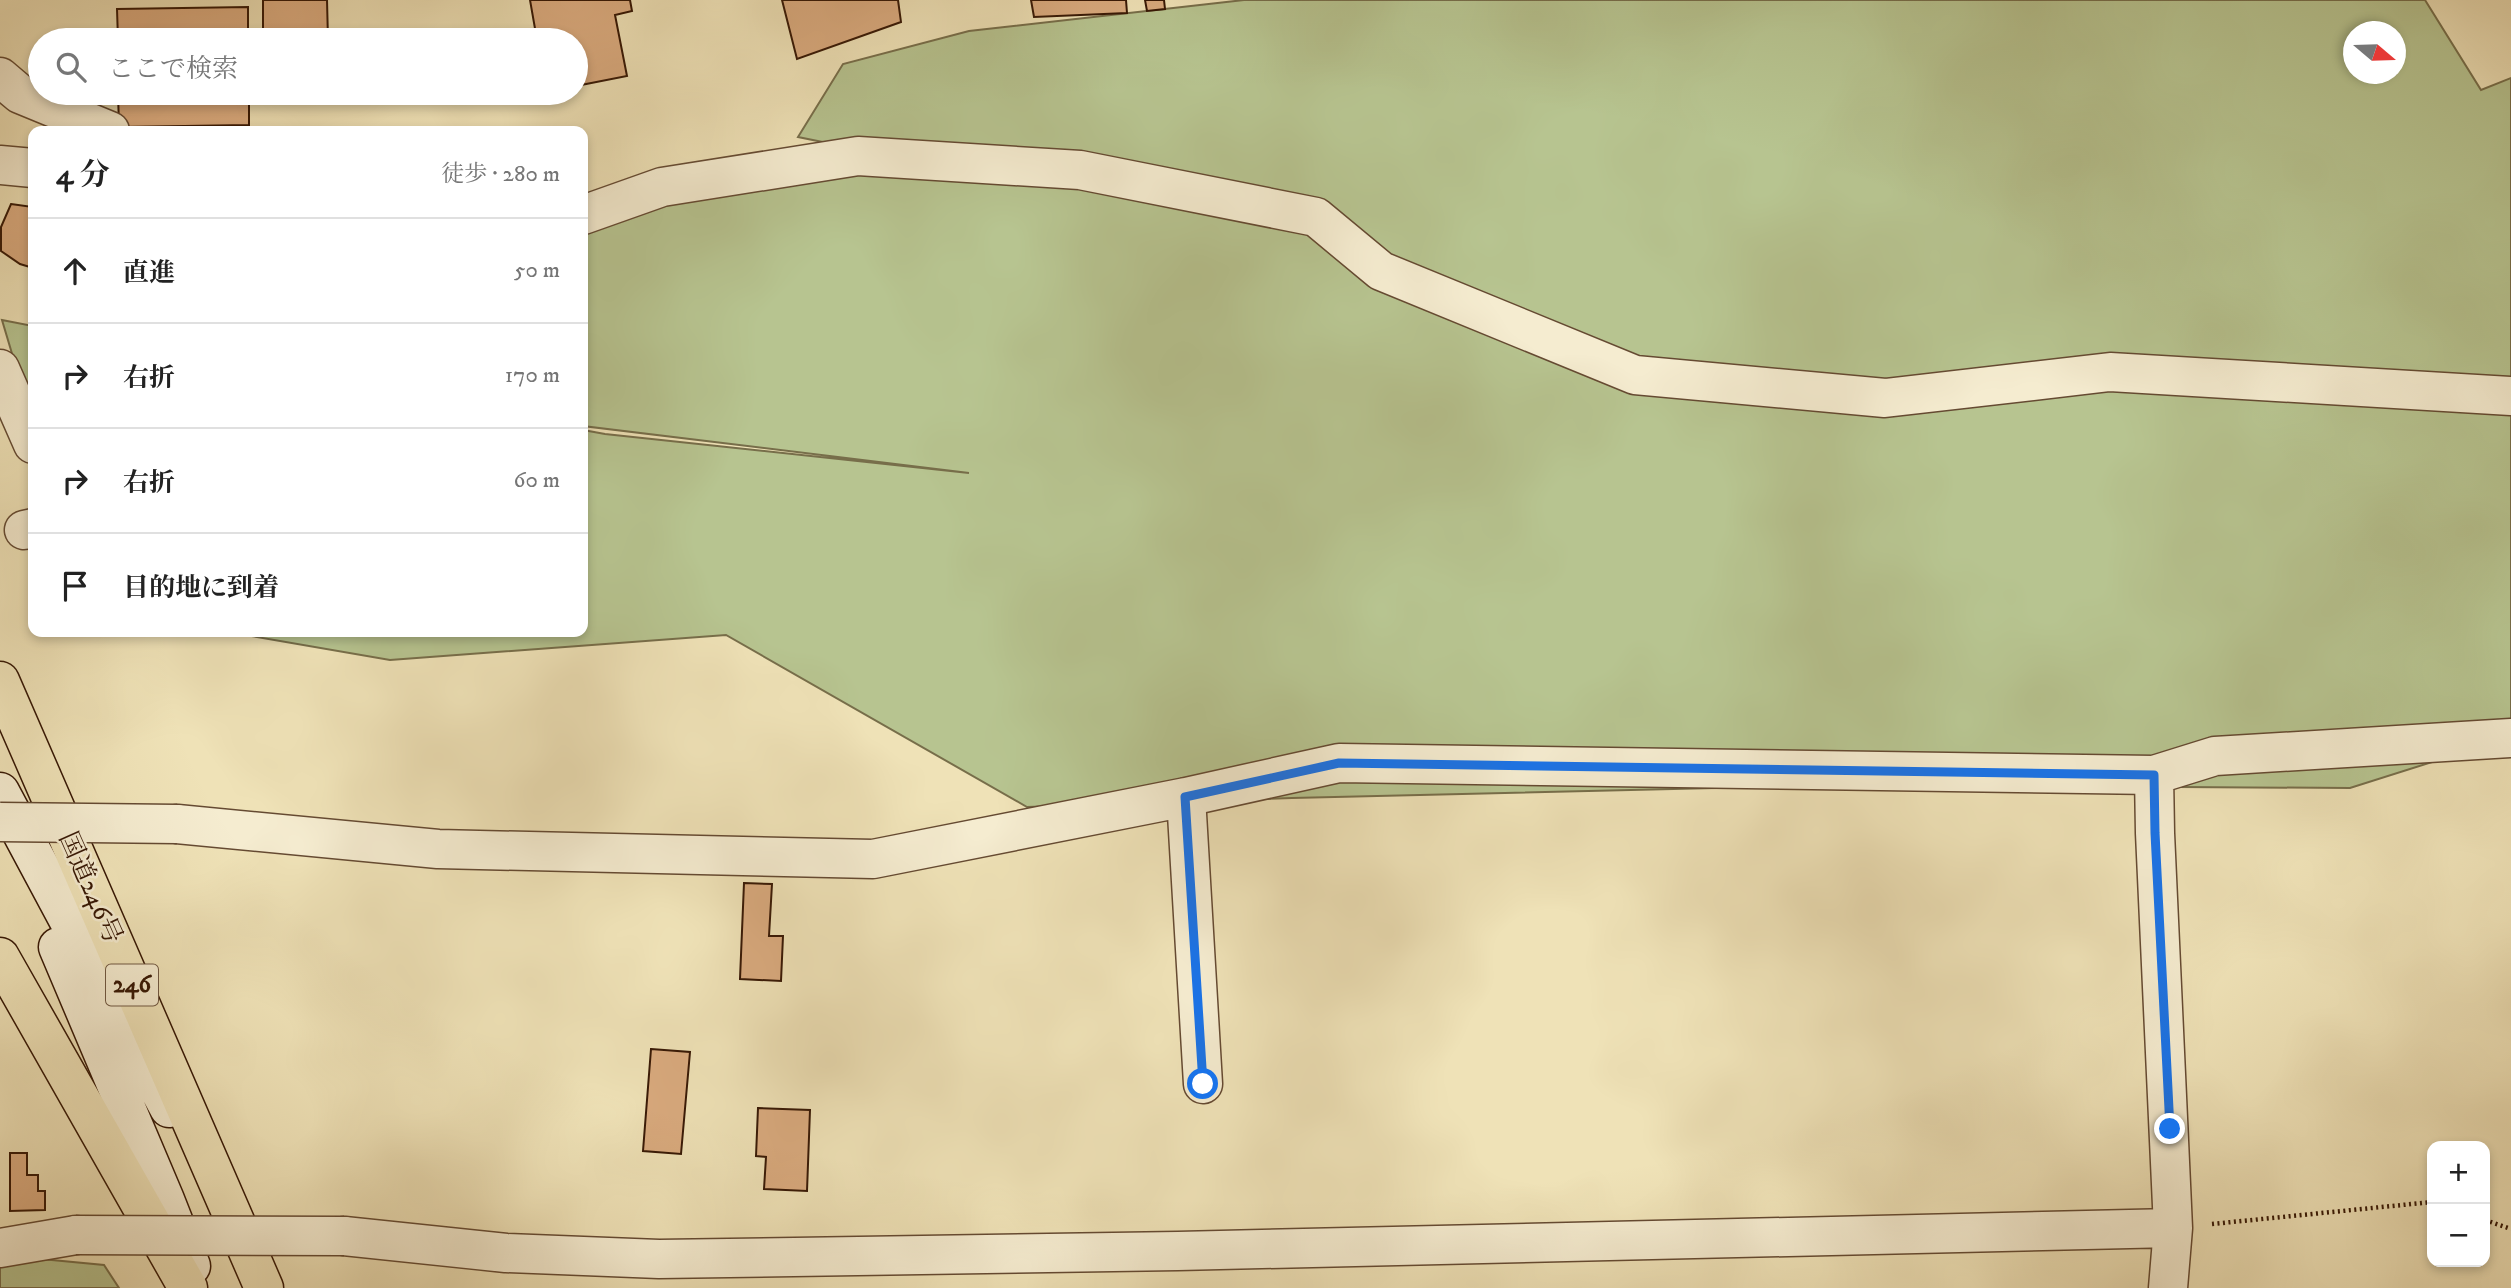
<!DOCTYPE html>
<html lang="ja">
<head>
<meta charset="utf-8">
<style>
  :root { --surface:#fff; --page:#f6f6f6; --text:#222; --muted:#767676; --line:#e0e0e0 }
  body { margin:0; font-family:"IM FELL DW Pica","Noto Serif JP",serif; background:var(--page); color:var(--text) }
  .controls { position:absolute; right:21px; bottom:21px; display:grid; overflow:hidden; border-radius:14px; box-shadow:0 4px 10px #0003 }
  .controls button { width:63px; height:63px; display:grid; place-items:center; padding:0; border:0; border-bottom:2px solid var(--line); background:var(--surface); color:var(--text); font:35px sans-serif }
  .compass { position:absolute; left:2343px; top:21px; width:63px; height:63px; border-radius:50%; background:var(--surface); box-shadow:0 4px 10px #0003; rotate:109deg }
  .stop { position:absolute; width:21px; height:21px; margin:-16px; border:5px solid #1a73e8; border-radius:50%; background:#fff }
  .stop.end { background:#1a73e8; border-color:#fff; box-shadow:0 2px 7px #0008 }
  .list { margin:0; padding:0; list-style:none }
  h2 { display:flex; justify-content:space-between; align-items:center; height:91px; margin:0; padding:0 28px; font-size:30px }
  h2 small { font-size:23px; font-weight:400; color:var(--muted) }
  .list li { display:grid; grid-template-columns:46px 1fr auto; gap:21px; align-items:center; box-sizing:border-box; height:105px; padding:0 28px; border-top:2px solid var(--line) }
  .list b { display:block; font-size:26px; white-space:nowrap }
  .list em { font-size:23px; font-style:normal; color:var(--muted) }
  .icon { flex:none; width:38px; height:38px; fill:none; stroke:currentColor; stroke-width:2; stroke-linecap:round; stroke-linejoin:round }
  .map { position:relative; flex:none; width:2511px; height:1288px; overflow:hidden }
  .search { position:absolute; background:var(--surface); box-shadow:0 4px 10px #0003; left:28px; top:28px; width:560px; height:77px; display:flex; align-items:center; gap:18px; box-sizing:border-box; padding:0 24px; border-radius:38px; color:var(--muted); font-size:26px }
  .panel { position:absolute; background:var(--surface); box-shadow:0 4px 10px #0003; left:28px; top:126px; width:560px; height:511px; border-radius:14px }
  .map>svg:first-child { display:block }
</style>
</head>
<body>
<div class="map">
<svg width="2511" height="1288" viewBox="0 0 2511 1288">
  <rect width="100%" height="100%" fill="#efe2b7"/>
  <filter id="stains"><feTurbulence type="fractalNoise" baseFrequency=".00286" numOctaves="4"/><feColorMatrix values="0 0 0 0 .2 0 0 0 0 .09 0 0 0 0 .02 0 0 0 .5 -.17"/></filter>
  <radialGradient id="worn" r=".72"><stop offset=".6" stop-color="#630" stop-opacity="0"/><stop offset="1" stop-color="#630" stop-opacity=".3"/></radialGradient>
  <path fill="#b7c490" stroke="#776e4a" stroke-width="2" fill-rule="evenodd" d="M1244 0H2425L2481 90 2511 78V737L2350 788 1844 785 1292 798 1027 807 726 635 390 660 228 632H583V430L605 434 969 473 583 426V206L858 156 981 174 798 137 843 64 969 31ZM2354 32H2396V74H2354Z
    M2 320 33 326V424Z
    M10 1256 104 1265 119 1288H0V1257Z"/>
  <path fill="#daab7f" stroke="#371805" stroke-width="2" d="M263 0H327L328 40H263Z
    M530 0H630L632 11 615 15 627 76 576 86V40H537Z
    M782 0H898L901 22 797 59Z
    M1031 0H1126L1127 13 1034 17Z
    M1145 0H1164L1165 9 1147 11Z
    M248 7V40H118L117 9Z
    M118 93H249V125L119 127Z
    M11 204 33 207V268L20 264 1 251V227Z
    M744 883 772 884 769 936H783L781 981 740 979Z
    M651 1049 690 1052 681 1154 643 1151Z
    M758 1108 810 1110 807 1191 764 1189 766 1157 756 1156Z
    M10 1153H27V1175H38V1191H45V1210L10 1211Z"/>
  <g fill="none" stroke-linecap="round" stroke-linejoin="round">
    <defs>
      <path id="street" d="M0 77 20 94 110 131
        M0 165 33 168
        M583 215 662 187 858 156 1080 170 1316 217 1381 271 1635 375 1885 398 2110 372 2511 396
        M0 369 33 444
        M24 530 33 528
        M1186 797 1203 1084
        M177 824 438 849 873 859 1186 797 1339 763 2154 775
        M344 1236 506 1253 659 1259 1178 1251 2173 1228
        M0 1248 76 1235
        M2168 1288 2173 1228 2155 833 2154 775 2215 756 2511 738"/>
      <path id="secondary" d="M0 792 169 1108
        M58 947 165 1200 191 1266"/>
      <path id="highway" d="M0 681 264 1288
        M0 957 188 1288"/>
    </defs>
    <use href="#street" stroke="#654a32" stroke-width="41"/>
    <use href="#secondary" stroke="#371805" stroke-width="41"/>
    <use href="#highway" stroke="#371805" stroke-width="41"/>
    <path stroke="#371805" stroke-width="4.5" stroke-dasharray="2 3.5" stroke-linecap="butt" d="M2485 1220 2511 1229
      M2212 1224 2432 1202"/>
    <use href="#street" stroke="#f5ecd0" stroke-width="38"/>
    <use href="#secondary" stroke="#f5ecd0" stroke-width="38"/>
    <use href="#highway" stroke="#efe2b7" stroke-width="38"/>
    <defs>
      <path id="street-bridge" d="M0 822 177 824
        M76 1235 344 1236"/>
    </defs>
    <use href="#street-bridge" stroke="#654a32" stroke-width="41" stroke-linecap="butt"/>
    <use href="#street-bridge" stroke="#f5ecd0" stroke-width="38"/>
  </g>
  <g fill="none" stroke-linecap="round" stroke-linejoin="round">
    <path stroke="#1a73e8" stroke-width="9" d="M1203 1084 1185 797 1339 763 2154 775 2155 833 2170 1129"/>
  </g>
  <g text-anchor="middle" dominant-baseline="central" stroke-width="5" stroke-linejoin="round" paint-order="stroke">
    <rect fill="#f5ecd0" stroke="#705842" stroke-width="2" x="106" y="964.5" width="52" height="41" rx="5"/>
    <g font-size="24" font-weight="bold" fill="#371805">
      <text x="132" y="985">246</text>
    </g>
    <g font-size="26" fill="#371805" stroke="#f5ecd0">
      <text transform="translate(90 888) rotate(66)">国道246号</text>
    </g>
  </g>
  <rect width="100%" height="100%" filter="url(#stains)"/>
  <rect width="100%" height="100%" fill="url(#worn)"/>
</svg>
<div class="controls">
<button>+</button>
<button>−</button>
</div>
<svg class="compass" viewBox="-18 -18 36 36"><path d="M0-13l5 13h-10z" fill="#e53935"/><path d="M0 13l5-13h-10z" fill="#767676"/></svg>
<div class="stop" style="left:1203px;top:1084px"></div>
<div class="stop end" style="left:2170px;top:1129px"></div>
<div class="search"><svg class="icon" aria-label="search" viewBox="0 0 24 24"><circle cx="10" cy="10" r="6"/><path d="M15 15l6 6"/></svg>ここで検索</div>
<section class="panel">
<h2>4 分<small>徒歩 · 280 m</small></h2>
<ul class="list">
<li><svg class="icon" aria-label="ahead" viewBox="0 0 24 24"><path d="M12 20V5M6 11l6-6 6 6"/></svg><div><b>直進</b></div><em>50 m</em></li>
<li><svg class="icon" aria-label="right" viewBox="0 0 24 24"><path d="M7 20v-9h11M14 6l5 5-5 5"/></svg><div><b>右折</b></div><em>170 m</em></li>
<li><svg class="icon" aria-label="right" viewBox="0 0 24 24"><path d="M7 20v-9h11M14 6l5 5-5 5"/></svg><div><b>右折</b></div><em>60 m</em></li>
<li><svg class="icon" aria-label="arrive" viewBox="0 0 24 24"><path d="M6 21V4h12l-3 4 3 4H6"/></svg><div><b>目的地に到着</b></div></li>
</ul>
</section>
</div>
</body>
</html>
